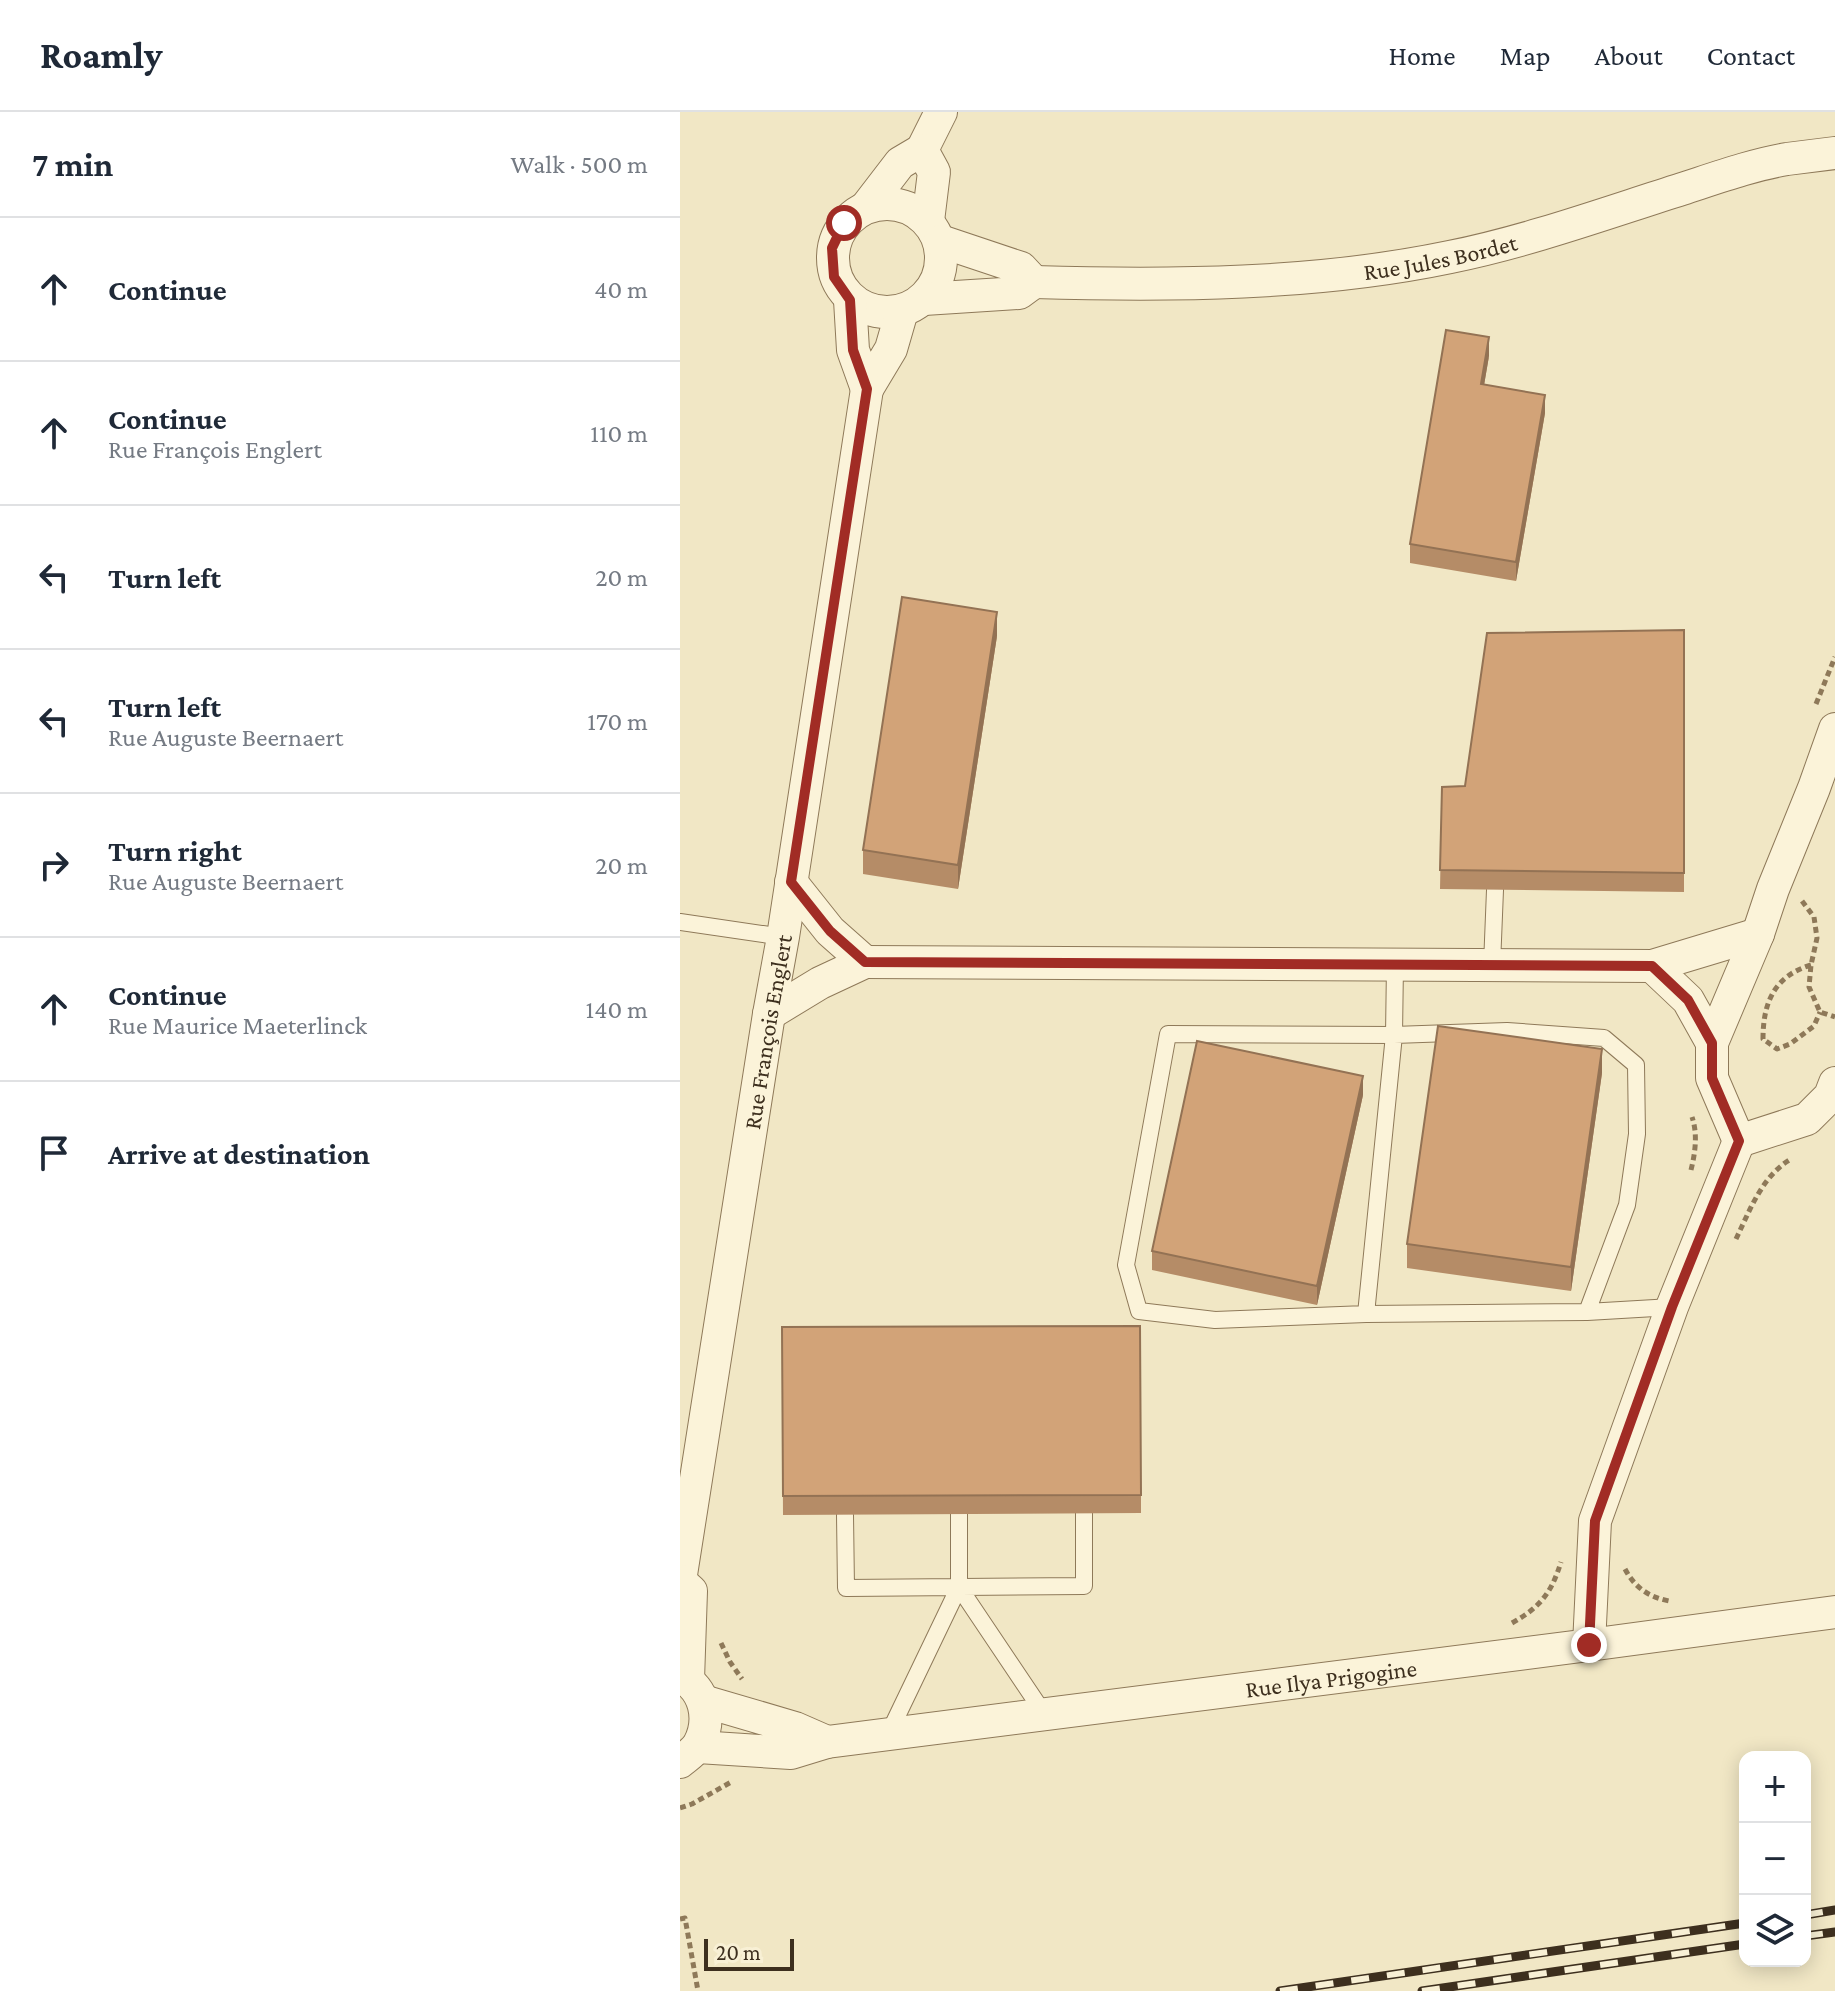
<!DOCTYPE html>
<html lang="en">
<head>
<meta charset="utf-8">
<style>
  :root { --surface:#fff; --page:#f2f2f3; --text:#1f2937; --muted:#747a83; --line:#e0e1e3 }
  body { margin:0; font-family:"Crimson Pro",serif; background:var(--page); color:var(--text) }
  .controls { position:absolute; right:24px; bottom:24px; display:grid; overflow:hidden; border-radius:16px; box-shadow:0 4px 20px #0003 }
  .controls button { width:72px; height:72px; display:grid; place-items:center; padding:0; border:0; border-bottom:2px solid var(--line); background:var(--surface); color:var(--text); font:40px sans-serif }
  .scale { position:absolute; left:24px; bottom:20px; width:90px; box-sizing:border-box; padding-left:8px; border:4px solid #3d2f1e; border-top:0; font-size:22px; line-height:28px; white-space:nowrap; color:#3d2f1e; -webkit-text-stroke:6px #f8f0d5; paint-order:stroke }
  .stop { position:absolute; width:24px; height:24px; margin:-18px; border:6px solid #a12c25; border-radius:50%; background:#fff }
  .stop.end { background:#a12c25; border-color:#fff; box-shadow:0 2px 8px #0008 }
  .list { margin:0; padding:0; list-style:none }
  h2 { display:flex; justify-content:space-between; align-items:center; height:104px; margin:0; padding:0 32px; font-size:34px }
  h2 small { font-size:26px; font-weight:400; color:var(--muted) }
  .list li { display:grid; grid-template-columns:52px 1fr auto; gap:24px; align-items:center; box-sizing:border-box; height:144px; padding:0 32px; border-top:2px solid var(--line) }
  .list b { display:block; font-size:30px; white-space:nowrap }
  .list p { margin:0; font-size:26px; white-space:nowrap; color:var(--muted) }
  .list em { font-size:26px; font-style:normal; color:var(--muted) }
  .icon { flex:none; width:44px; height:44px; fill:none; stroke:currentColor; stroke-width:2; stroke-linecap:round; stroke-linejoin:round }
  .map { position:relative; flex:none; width:1155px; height:1879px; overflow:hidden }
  header { display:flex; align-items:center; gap:48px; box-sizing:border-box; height:112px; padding:0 40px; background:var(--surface); border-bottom:2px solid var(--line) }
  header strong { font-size:38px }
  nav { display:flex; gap:44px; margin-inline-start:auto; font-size:28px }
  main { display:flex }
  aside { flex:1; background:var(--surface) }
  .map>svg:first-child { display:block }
</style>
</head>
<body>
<header>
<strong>Roamly</strong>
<nav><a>Home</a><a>Map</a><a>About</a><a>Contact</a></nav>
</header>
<main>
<aside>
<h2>7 min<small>Walk · 500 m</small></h2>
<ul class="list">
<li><svg class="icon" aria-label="ahead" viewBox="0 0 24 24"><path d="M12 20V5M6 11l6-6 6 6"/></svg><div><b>Continue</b></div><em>40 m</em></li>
<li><svg class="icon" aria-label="ahead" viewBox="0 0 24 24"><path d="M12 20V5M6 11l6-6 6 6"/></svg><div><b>Continue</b><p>Rue François Englert</p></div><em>110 m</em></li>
<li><svg class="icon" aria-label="left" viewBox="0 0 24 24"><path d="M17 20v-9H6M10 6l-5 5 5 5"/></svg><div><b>Turn left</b></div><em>20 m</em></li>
<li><svg class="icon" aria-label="left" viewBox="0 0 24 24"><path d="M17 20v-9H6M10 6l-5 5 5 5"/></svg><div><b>Turn left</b><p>Rue Auguste Beernaert</p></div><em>170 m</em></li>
<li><svg class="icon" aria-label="right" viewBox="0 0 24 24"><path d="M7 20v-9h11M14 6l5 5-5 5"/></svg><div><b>Turn right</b><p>Rue Auguste Beernaert</p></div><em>20 m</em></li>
<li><svg class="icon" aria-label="ahead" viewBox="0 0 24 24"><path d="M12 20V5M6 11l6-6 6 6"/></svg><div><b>Continue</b><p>Rue Maurice Maeterlinck</p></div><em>140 m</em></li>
<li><svg class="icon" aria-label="arrive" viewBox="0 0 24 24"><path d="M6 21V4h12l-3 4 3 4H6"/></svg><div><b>Arrive at destination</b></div></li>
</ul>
</aside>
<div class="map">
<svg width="1155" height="1879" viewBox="0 0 1155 1879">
  <rect width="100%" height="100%" fill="#f1e7c5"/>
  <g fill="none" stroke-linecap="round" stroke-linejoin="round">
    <defs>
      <path id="lane" d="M0 810 103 825
        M812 853 815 778
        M907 1200 947 1093 957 1022 956 953 924 926 827 919 714 923 488 922 446 1153 459 1199 535 1208 686 1202 907 1200 992 1195
        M686 1202 714 923 715 853
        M279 1402V1475
        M165 1403 166 1476 404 1474V1401
        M208 1623 279 1475 365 1603"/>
      <g id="street">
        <path d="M242 38 261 0"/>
        <circle cx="207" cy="146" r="54"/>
        <path d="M187 94 220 51 242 38 254 60 248 109"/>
        <path id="s1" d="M354 170C491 174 636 173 770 145 849 129 926 101 1002 77 1036 66 1072 53 1107 47 1123 45 1139 43 1155 41"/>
        <path d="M244 187 339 181 354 170 341 156 260 129"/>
        <path d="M170 188 173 238 187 277 211 237 222 199"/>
        <path d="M1155 617 1134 676 1093 777 1078 822 1032 931V966L1059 1029 1127 1007 1150 984 1155 971"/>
        <path d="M185 850 972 854"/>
        <path d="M89 902 140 871 185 850 150 819 111 770"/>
        <path d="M1032 931 1008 888 972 854 1078 822"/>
        <path id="s2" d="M0 1469 89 902 103 825 187 277"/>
        <path d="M0 1469 11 1479 8 1568"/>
        <path d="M909 1533 915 1409 992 1195 1059 1029"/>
        <path d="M0 1564C25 1577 32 1607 19 1632 15 1639 6 1645 0 1650"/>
        <path id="s3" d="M147 1630 909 1533 1155 1500"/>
        <path d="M18 1635 111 1641 147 1630 115 1616 23 1589"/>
      </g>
    </defs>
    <use href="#lane" stroke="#8e7959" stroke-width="18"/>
    <use href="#street" stroke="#8e7959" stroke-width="34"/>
    <path stroke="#8e7959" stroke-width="5" stroke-dasharray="6 4" stroke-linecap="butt" d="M1136 592 1155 545
      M1122 789 1134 805 1137 826 1131 853 1129 875 1140 900 1155 905
      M1131 853C1094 864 1083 891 1083 927L1097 937 1110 932 1134 914 1140 900
      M1011 1058C1015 1042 1018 1022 1012 1005
      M1056 1127C1070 1098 1082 1064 1111 1047
      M945 1457C955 1476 969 1485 989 1489
      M832 1511C860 1495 871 1482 881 1450
      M41 1531 50 1550 62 1567
      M0 1696 12 1692 53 1669
      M0 1807 5 1806 18 1879"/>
    <use href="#lane" stroke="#fbf3d9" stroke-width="16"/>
    <use href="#street" stroke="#fbf3d9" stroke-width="32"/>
    <defs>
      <path id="rail" d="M1125 1803 1155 1798
        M1125 1824 1155 1820
        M600 1879 1065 1811
        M742 1879 1065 1832"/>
    </defs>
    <use href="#rail" stroke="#3d2f1e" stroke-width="9"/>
    <use href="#rail" stroke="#f8f0d5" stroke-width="6" stroke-dasharray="18" stroke-linecap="butt"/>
  </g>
  <path fill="#b58c67" d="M809 244 804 273 865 301 836 469 730 451V432Z
    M1004 518V780L760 777 762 675 785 674Z
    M317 524 278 777 183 762V738Z
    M922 961 891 1179 727 1156V1132Z
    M683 983 637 1193 472 1158V1139Z
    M102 1215 461 1383V1401L103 1403Z"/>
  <path fill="#937254" d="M809 225V244L801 291V272Z
    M865 283V301L836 469V450Z
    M317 500V524L278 777V753Z
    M922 937V961L891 1179V1155Z
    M683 964V983L637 1193V1174Z"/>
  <path fill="#d2a378" stroke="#937254" stroke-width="2" d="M766 218 809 225 801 272 865 283 836 450 730 432Z
    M222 485 317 500 278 753 183 738Z
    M1004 518V761L760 758 762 675 785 674 807 521Z
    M758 914 922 937 891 1155 727 1132Z
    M517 929 683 964 637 1174 472 1139Z
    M460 1214 461 1383 103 1384 102 1215Z"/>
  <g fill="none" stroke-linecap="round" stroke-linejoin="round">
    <path stroke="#a12c25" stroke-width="10" d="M164 111 152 136 154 165 170 188 173 238 187 277 111 770 150 819 185 850 972 854 1008 888 1032 931V966L1059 1029 992 1195 915 1409 909 1533"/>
  </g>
  <g text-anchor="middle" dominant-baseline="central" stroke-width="7" stroke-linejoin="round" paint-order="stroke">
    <g font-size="24" fill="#3d2f1e" stroke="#f8f0d5">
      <text stroke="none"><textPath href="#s1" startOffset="408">Rue Jules Bordet</textPath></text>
      <text stroke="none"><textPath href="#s2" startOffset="556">Rue François Englert</textPath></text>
      <text stroke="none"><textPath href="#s3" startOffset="508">Rue Ilya Prigogine</textPath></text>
    </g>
  </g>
</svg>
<div class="controls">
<button>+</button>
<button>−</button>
<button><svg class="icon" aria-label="layers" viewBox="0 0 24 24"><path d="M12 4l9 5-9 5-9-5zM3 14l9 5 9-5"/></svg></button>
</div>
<div class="scale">20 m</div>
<div class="stop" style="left:164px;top:111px"></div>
<div class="stop end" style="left:909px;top:1533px"></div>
</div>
</main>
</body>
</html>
